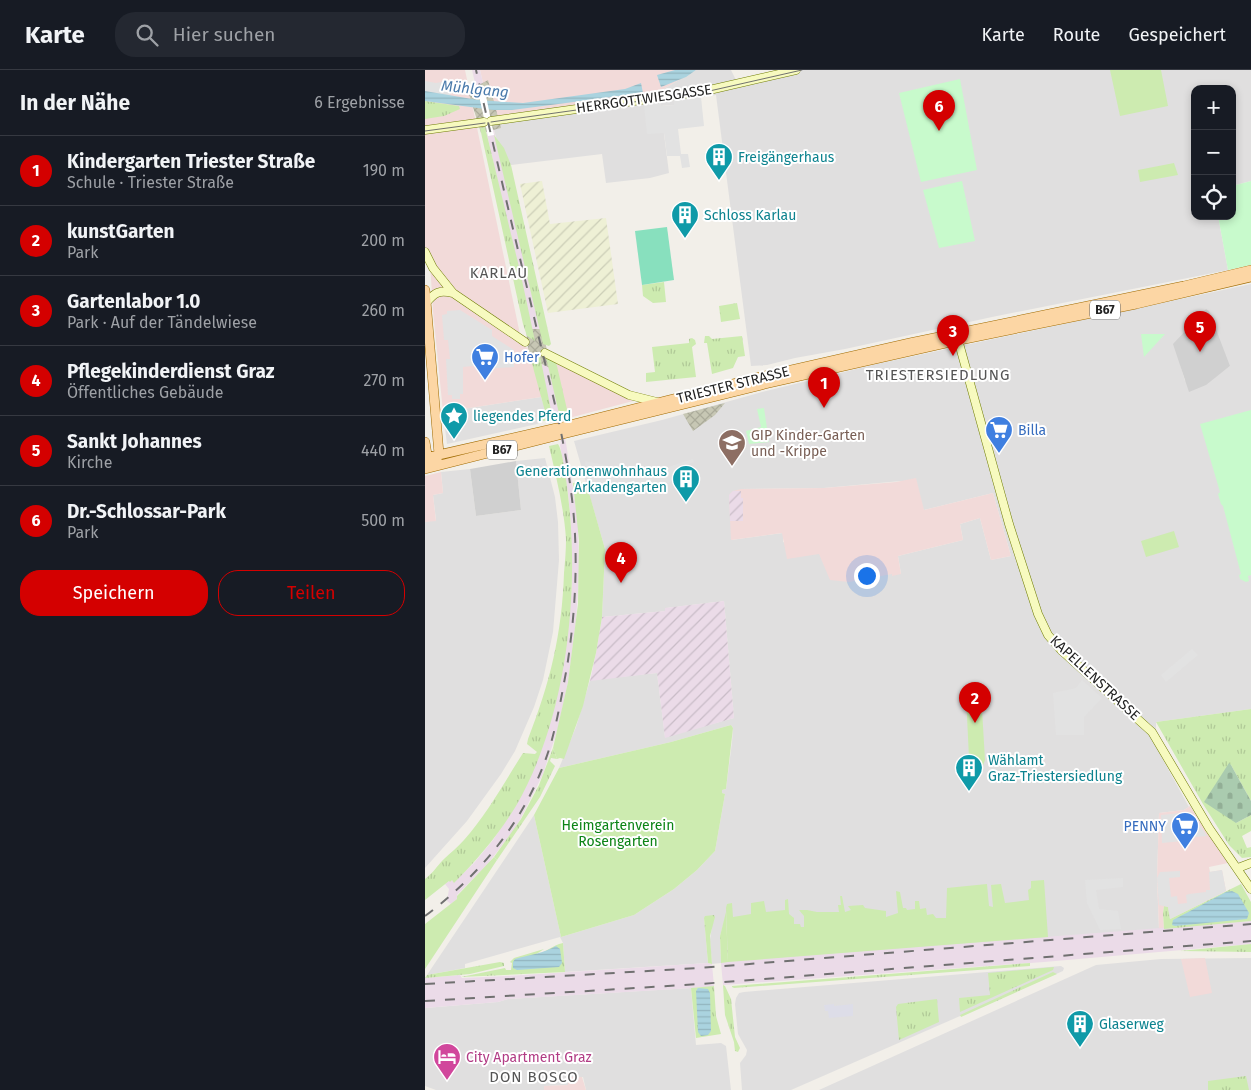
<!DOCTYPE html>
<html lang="de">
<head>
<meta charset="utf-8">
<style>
  :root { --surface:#171b24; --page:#242831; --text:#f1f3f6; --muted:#9ea1a6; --line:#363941; --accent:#d40000 }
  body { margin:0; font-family:"Fira Sans",sans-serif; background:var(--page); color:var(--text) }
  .controls { position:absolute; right:15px; top:15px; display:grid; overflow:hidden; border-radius:10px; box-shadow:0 2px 8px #0003 }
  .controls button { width:45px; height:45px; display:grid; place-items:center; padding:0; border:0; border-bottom:1px solid var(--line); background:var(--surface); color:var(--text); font:25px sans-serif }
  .you { position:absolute; left:441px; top:505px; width:18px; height:18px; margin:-12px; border:4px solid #fff; border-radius:50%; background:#1a73e8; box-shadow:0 0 0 8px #1a73e833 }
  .badge { display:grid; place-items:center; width:32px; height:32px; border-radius:50%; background:var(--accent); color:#fff; font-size:16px; font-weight:700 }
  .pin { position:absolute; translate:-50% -41px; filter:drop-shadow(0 1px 2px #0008) }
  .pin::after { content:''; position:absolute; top:26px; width:18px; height:15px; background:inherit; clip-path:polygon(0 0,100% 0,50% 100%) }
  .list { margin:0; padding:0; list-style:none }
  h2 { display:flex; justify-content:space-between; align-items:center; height:65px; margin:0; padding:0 20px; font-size:21px }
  h2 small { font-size:16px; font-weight:400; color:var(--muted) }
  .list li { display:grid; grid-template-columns:32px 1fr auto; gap:15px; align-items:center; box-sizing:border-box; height:70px; padding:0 20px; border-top:1px solid var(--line) }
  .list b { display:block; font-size:19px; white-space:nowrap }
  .list p { margin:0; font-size:16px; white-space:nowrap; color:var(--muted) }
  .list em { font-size:16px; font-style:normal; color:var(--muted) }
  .actions { display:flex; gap:10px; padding:15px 20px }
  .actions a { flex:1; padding:11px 0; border:1px solid var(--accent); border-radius:20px; text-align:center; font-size:18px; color:var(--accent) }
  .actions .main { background:var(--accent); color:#fff }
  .icon { flex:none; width:28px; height:28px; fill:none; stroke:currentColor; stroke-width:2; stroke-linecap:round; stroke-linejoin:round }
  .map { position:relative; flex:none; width:826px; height:1020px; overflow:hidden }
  header { display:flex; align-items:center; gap:30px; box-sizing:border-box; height:70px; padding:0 25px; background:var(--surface); border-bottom:1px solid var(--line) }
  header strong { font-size:24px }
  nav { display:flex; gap:28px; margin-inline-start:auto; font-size:18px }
  .search { width:350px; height:45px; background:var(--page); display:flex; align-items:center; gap:12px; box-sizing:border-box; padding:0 18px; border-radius:20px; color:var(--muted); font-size:19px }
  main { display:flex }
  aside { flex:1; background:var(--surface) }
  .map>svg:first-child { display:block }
</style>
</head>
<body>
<header>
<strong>Karte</strong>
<div class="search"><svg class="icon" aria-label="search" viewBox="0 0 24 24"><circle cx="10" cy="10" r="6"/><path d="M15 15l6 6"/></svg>Hier suchen</div>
<nav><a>Karte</a><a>Route</a><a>Gespeichert</a></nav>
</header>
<main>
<aside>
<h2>In der Nähe<small>6 Ergebnisse</small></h2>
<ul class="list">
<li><span class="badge">1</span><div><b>Kindergarten Triester Straße</b><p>Schule · Triester Straße</p></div><em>190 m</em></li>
<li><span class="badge">2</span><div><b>kunstGarten</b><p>Park</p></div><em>200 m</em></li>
<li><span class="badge">3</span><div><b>Gartenlabor 1.0</b><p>Park · Auf der Tändelwiese</p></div><em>260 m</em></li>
<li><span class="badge">4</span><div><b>Pflegekinderdienst Graz</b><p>Öffentliches Gebäude</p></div><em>270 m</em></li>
<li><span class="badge">5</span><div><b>Sankt Johannes</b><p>Kirche</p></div><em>440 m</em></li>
<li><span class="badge">6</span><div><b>Dr.-Schlossar-Park</b><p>Park</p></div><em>500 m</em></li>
</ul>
<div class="actions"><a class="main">Speichern</a><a>Teilen</a></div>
</aside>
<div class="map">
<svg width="826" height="1020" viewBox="0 0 826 1020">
  <defs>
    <pattern id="industrial-furrows" width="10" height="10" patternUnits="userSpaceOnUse" patternTransform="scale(1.25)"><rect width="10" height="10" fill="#ebdbe8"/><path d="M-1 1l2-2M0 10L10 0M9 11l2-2" fill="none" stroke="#c9bcc7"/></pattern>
    <pattern id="construction-cross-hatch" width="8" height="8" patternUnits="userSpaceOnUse" patternTransform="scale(1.25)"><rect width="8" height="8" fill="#c7c7b4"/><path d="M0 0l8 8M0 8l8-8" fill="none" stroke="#abab9a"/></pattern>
    <pattern id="farmland-furrows" width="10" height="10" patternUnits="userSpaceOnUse" patternTransform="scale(1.25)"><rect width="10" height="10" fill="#eef0d5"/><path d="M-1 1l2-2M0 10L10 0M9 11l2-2" fill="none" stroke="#ccceb7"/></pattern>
    <pattern id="grass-tufts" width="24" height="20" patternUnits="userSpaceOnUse" patternTransform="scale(1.25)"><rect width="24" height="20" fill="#cdebb0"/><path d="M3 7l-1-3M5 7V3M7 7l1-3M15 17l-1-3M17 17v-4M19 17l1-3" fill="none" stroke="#b0c997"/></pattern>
    <pattern id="cemetery-stones" width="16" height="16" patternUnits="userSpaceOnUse" patternTransform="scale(1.25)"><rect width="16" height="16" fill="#aacbaf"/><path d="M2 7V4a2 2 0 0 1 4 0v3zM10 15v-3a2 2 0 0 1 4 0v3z" fill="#92ae96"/></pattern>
    <pattern id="water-rules" width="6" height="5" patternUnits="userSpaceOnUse" patternTransform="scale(1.25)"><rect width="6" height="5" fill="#aad3df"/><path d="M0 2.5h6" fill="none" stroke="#92b5bf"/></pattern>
  </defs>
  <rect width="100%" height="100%" fill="#f2efe9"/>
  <path fill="#e0dfdf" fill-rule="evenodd" d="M271 0H306L311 10 356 0H826V111L807 116V19H770V146H793L803 200 567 247 420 279 370 288 342 295 326 296 291 25 249 31V35L235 36V33L244 103 225 108 181 113 177 84 86 95H78L67 52 230 24Z
    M826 214V639L731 652V677L764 737 759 740 734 743 732 808 734 859 303 892 301 845 295 866 296 893 287 894 285 870 287 856 279 848 283 893 140 902 138 873 135 867 40 894V898L2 905 109 745 136 867 209 845 249 819 272 800 290 781 300 724 296 723 297 720 301 719 307 672 308 658 306 655 246 672 134 698 151 657 165 610 232 603 240 667 309 648 299 531 241 538 240 541 177 547 180 479 149 371 237 350 337 322 452 294ZM755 294 805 296 793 305 760 311ZM476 411 499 440 568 423 586 486 566 490 555 448 535 454 538 470 473 486 476 504H467L394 484 358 472V463L306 470 316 419 399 418Z
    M116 327 122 345 117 347 118 351 112 354 22 374 18 342Z
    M120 388 130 427 133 452 134 490 128 562 118 610 109 637 90 681 76 704 42 751 0 798V452L11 450 8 425 18 423 16 402 45 399 51 446 96 440 91 391Z
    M826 888V1020H394L671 895 736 889Z
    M636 896 639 898 638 901 366 1020H317L315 993 321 985 322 980 313 964 310 934 311 928 314 923 319 922Z
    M266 918 271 975 296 973 301 976 306 1020H161L158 1007 143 1008 144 1015 119 1016V1020H11L0 1016V938L73 932 83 929Z"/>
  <path fill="#f2dad9" d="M0 0H40L97 274 110 284 121 286 208 331 144 348H135L130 323 116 327 18 342 8 241 5 192 0 177Z
    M55 0H271L230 24 67 52Z
    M16 402 18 423 8 425 11 451 0 452V406Z
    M491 408 499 440 568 423 586 486 566 490 555 448 535 454 538 470 473 486 476 504 467 506V504L424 512 405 510 394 484 362 489 357 463 306 470 304 425 308 421 316 419 399 418 471 412Z
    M765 736 803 793 784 797 785 802 797 800 801 821 745 849 739 836 738 844 739 859H734L732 808 734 743 759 740Z
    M780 888 787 923 765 927 756 889Z
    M143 1007H157L161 1020H119V1016L143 1015Z"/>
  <path fill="url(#industrial-furrows)" d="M308 421H316V428H318V451H305L304 425Z
    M299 531 309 648 240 668 232 603 165 611 171 583 177 547 240 541V538Z"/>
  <path fill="#d0d0d0" d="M781 239 784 241 805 296 781 315 764 322 748 274Z
    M91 391 96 440 51 446 45 399Z"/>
  <path fill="#ebdbe8" d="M47 0H55L141 373 153 451 154 503 151 551 143 612 133 658 118 704 92 756 62 795 32 825V829L26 834 22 831 24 819 20 814 24 811 27 810 29 812 49 793 68 770 91 735 107 703 129 635 134 614 143 563 147 515 146 456 143 423 135 375 136 373 130 348 127 345Z
    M826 851V874L619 892 298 915 296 893 300 892Z
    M283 893 287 894 289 916 285 917 83 929 73 932 0 938V908L35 905 37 908 82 906Z"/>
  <path fill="url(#construction-cross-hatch)" d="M63 10 76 58 56 63 43 21Z
    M101 259H118L125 298 104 288Z
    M300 333 290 345 268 361 258 344Z"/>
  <path fill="url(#farmland-furrows)" d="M117 111 125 154 181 148 193 234 123 243 95 114Z"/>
  <path fill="url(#grass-tufts)" d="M0 31 34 36 35 39 19 46 0 49Z
    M60 57 95 201 110 271 102 266 98 254 55 58Z
    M69 65 79 78 86 95 126 274 124 276 118 274Z
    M239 212 241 232 228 233 218 226 217 215Z
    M312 233 315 249 296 252 294 236Z
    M280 266H284L287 269 317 266 320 286 313 287 308 298 287 304 282 273H279Z
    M267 268 270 270 271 274 267 277 271 307 221 312V303L230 302 227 277 264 273V269Z
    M110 284 115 286 127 345 130 349 125 351H118L116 347 121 345 106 290Z
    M121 287 131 293 132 296 144 348H135Z
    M133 374C139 382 144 432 145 444 153 538 139 653 91 736 74 764 53 789 29 813L27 810 25 812 24 811 0 830V809C8 803 12 796 19 789 25 783 33 777 39 770 62 744 79 713 98 683L110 684 112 682 102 674 103 669C125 613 137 564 139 503 140 492 141 480 141 469 139 438 131 406 124 376Z
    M826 639V731L806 695 811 753 826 745V761L817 766 822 778 826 777V787L817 788 804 775 778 734 731 652Z
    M128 678 132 689 126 688 125 691 130 696 115 727 72 790 69 787 96 749 114 715Z
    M816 814 826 832V851L739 859 738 843 739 836 743 837 745 849Z
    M301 842 303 892 296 893 295 866Z
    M289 845 290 847 285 866 287 894 283 893 279 848 280 846Z
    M138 873 140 902 36 907 80 898 81 900H86L87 893 85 892 89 888 119 879 110 885C121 883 127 875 138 873Z
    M826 874V882L755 881Z
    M75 892 79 893V896L45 904 0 908 2 905Z
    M605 893V896L309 918 307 917V916Z
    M629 897 628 900 535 942 534 928 565 925 563 903Z
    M628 902 632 904 536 947 535 945Z
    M298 915 300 916 306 929 310 967 315 978 313 982 310 981 309 972 300 945Z
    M289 916 291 946 296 964 271 968 266 918Z
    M512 929 514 952 474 970 471 937 473 934Z
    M821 1006 824 1020H783V1011Z"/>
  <path fill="url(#cemetery-stones)" d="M804 693 806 695 826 731V745L811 753 779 732Z"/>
  <path fill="#c8facc" d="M535 9 552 100 496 112 474 23Z
    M537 111 550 171 514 178 498 120Z
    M826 111V195L803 200 793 146H807V116Z
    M716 264H740L719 287Z
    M339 338 344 372 324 374 321 361 336 357 332 339Z
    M826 340V505L823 506 824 511 821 512 815 509 814 505 816 504 798 436 796 434 793 424 795 422 775 354Z"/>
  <path fill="#cdebb0" d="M685 0H736L743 36 695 46Z
    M749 93 753 105 715 112 713 100Z
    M161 412 180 479 177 547 171 583 158 636 139 689 135 688 132 689 128 678 143 612 153 534 154 470 148 413Z
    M749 461 754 477 721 487 716 471Z
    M556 622 560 690 556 701 542 698 544 688 541 626Z
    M306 655 308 658 301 719 297 720V723L300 724 290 781 272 800 249 819 209 845 136 867 109 745 134 698 246 672Z
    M69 787 72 790 0 899V854L32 829V826Z
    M619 810 623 867 303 892 301 838 302 834 307 833 308 847 326 844V833L339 831 341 842 360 840V830L363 829 364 844 369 848V854H375L376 857H379V846L374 840H382L392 842H414L413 835H416L415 826H417L420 842 426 840 423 836 438 835 440 838 461 841V847L473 843 471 821 475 822 478 838H481L482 840 490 839V831H494L495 839 501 838 502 845 508 844 511 848H521L522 818 562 814 564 836 568 837 566 815 576 814 580 833 604 830 603 820 606 818V811Z"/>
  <path fill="#88e0be" d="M242 157 249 210 217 215 210 161Z"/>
  <path fill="#e2e2e2" d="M27 10 25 26 0 21V11L11 13Z
    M276 27 279 56 253 59 256 84H263L265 97 257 98 255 86H242L239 63 222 64 219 35 235 33 236 36 249 35V31Z
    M35 240 67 260V266L89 280V297L58 299 57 295 38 297V324H35V329H27V325H23L21 289H25L23 270H19L17 245 22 244V241Z
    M268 389 269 392 264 394 265 403 224 422 215 423V424L164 425 162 415 160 391 190 397 222 400V409L246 396Z
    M767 579 773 585 741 612 736 605Z
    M657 610 677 628 659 647V665H631L628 623 651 618Z
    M766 742 782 766 769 767 768 770 737 773 736 745Z
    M797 800 801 821 745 849 743 837 734 835 732 808 735 802 755 801V807L744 808 746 827 752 826 753 834 762 833 761 825 764 824 781 822V820H785L784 802Z
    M698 808V817L671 820 674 839 693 841 696 859 675 860 662 833 660 810Z"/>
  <path fill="#dddde8" d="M409 934V936L428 934V946L404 948 403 941H400L399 935Z"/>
  <path fill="url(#water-rules)" d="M250 0H271L261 7 236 17 232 5Z
    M216 13 218 23 87 40H68L0 31V21L53 30 98 33 200 19Z
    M807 821 813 824 824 843 822 849 750 856 747 855 748 850 801 822Z
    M131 876 135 879 137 893 134 897 92 900 88 898V892L90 889C104 885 119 883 131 876Z
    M273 918 283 919 285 923 286 961 283 965 276 966 273 962 271 921Z"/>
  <path fill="#fff" d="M59 16 69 65 63 66 54 26 51 18Z"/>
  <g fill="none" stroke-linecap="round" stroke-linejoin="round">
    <defs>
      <path id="secondary" d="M66 51 280 21 371 0
        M0 60 59 52
        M0 182 8 198 28 223 100 272
        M1 233C10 222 14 220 28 223
        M532 266 584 454 613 544 623 565 637 581 727 662 784 758 826 819
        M120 283 204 325 232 332
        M813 798 826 793"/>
      <path id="primary" d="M0 220 14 384 9 396
        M137 357 331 308 485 273 759 216 826 200
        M138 364 340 314 525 272 711 234 826 207
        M0 372 3 391
        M0 388 132 358
        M0 399 134 365"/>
    </defs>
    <use href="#secondary" stroke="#707d05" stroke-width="9"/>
    <use href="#primary" stroke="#a06b00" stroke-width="10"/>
    <use href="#secondary" stroke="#f7fabf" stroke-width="8"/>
    <use href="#primary" stroke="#fcd6a4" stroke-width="9"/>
    <path stroke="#707070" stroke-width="1" d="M66 52 280 22 377 0
      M0 61 60 53"/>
    <path stroke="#707070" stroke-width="2" stroke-dasharray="10 10" stroke-linecap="butt" d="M0 846C59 802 105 744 126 673 133 648 137 623 142 597 151 539 154 480 146 421 138 358 120 296 106 234 87 156 69 78 51 0
      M0 914 274 898 826 854
      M0 931 275 914 826 871"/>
  </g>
  <defs>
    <symbol id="building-pin" viewBox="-11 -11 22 30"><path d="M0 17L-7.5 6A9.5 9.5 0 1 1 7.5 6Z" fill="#0f9aa8" stroke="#fff"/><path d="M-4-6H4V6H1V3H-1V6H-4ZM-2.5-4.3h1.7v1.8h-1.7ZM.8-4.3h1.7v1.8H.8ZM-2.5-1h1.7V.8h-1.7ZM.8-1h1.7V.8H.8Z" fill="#fff"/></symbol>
    <symbol id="supermarket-pin" viewBox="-11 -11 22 30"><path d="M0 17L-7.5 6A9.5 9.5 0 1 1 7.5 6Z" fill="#3f7fe0" stroke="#fff"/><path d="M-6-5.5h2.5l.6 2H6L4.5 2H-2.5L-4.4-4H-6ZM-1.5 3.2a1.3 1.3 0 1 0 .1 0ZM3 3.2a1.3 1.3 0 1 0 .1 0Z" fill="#fff"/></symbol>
    <symbol id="sight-pin" viewBox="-11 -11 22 30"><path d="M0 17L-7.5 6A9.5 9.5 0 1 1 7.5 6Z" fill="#0f9aa8" stroke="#fff"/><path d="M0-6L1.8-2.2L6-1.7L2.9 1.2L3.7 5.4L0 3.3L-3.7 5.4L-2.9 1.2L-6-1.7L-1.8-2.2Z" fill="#fff"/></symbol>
    <symbol id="school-pin" viewBox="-11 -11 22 30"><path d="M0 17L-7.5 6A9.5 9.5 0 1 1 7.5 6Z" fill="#8d6e63" stroke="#fff"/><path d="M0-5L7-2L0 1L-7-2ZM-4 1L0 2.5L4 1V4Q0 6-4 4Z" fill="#fff"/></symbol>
    <symbol id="hotel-pin" viewBox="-11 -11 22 30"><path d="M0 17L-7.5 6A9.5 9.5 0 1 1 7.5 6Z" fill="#d1479c" stroke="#fff"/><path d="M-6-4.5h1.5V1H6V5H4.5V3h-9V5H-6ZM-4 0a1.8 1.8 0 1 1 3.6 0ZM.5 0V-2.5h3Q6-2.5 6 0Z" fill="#fff"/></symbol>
  </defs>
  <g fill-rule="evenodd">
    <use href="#building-pin" x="278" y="71" width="32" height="43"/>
    <use href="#building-pin" x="244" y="129" width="32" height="43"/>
    <use href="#supermarket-pin" x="44" y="271" width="32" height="43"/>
    <use href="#sight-pin" x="13" y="330" width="32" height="43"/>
    <use href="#supermarket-pin" x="558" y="344" width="32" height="43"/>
    <use href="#school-pin" x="291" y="357" width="32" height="43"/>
    <use href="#building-pin" x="245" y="393" width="32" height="43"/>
    <use href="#building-pin" x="528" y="682" width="32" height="43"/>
    <use href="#supermarket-pin" x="744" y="740" width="32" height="43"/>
    <use href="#building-pin" x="639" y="938" width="32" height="43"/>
    <use href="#hotel-pin" x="6" y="971" width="32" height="43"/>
  </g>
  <g text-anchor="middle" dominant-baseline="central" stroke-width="4" stroke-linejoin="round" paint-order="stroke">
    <g fill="#fff" stroke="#646464" stroke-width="1">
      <rect x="665" y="230.5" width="30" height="19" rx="4"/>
      <rect x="62" y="370.5" width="30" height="19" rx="4"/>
    </g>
    <g font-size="12" font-weight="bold" fill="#222">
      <text x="680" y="240">B67</text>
      <text x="77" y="380">B67</text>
    </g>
    <g font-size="14" fill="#222" stroke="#fff">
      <text transform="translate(219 29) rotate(-8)">HERRGOTTWIESGASSE</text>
      <text transform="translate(308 315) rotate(-14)">TRIESTER STRASSE</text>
      <text transform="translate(670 608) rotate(43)">KAPELLENSTRASSE</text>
    </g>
    <g font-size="14" fill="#0d838f" stroke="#fff" text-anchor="start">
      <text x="313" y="87">Freigängerhaus</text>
      <text x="279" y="145">Schloss Karlau</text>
      <text x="48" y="346">liegendes Pferd</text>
      <text x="242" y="401" text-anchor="end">Generationenwohnhaus<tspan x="242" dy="16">Arkadengarten</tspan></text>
      <text x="563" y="690">Wählamt<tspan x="563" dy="16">Graz-Triestersiedlung</tspan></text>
      <text x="674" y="954">Glaserweg</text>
    </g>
    <g font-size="14" fill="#366cbe" stroke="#fff" text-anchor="start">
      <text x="79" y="287">Hofer</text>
      <text x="593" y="360">Billa</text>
      <text x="741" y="756" text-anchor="end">PENNY</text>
    </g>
    <g font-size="14" fill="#785e54" stroke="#fff" text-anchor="start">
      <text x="326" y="365">GIP Kinder-Garten<tspan x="326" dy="16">und -Krippe</tspan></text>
    </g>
    <g font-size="14" fill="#0c8416" stroke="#fff">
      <text x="193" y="755">Heimgartenverein<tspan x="193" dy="16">Rosengarten</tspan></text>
    </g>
    <g font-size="14" fill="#b23c85" stroke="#fff" text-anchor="start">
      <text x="41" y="987">City Apartment Graz</text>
    </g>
    <g font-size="15" font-style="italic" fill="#4a7aab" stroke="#fff">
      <text transform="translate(50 19) rotate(6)">Mühlgang</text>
    </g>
    <g font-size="15" letter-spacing="1" fill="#555" stroke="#fff">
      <text x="74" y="203">KARLAU</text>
      <text x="513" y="305">TRIESTERSIEDLUNG</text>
      <text x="109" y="1007">DON BOSCO</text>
    </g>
  </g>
</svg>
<div class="controls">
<button>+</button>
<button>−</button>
<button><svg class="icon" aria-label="locate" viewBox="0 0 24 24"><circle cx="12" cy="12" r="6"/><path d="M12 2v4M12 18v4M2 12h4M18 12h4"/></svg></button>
</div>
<div class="you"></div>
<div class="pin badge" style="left:399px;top:338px">1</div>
<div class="pin badge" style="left:550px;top:653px">2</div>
<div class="pin badge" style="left:528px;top:286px">3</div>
<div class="pin badge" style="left:196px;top:513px">4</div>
<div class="pin badge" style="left:775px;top:282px">5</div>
<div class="pin badge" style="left:514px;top:61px">6</div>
</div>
</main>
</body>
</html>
